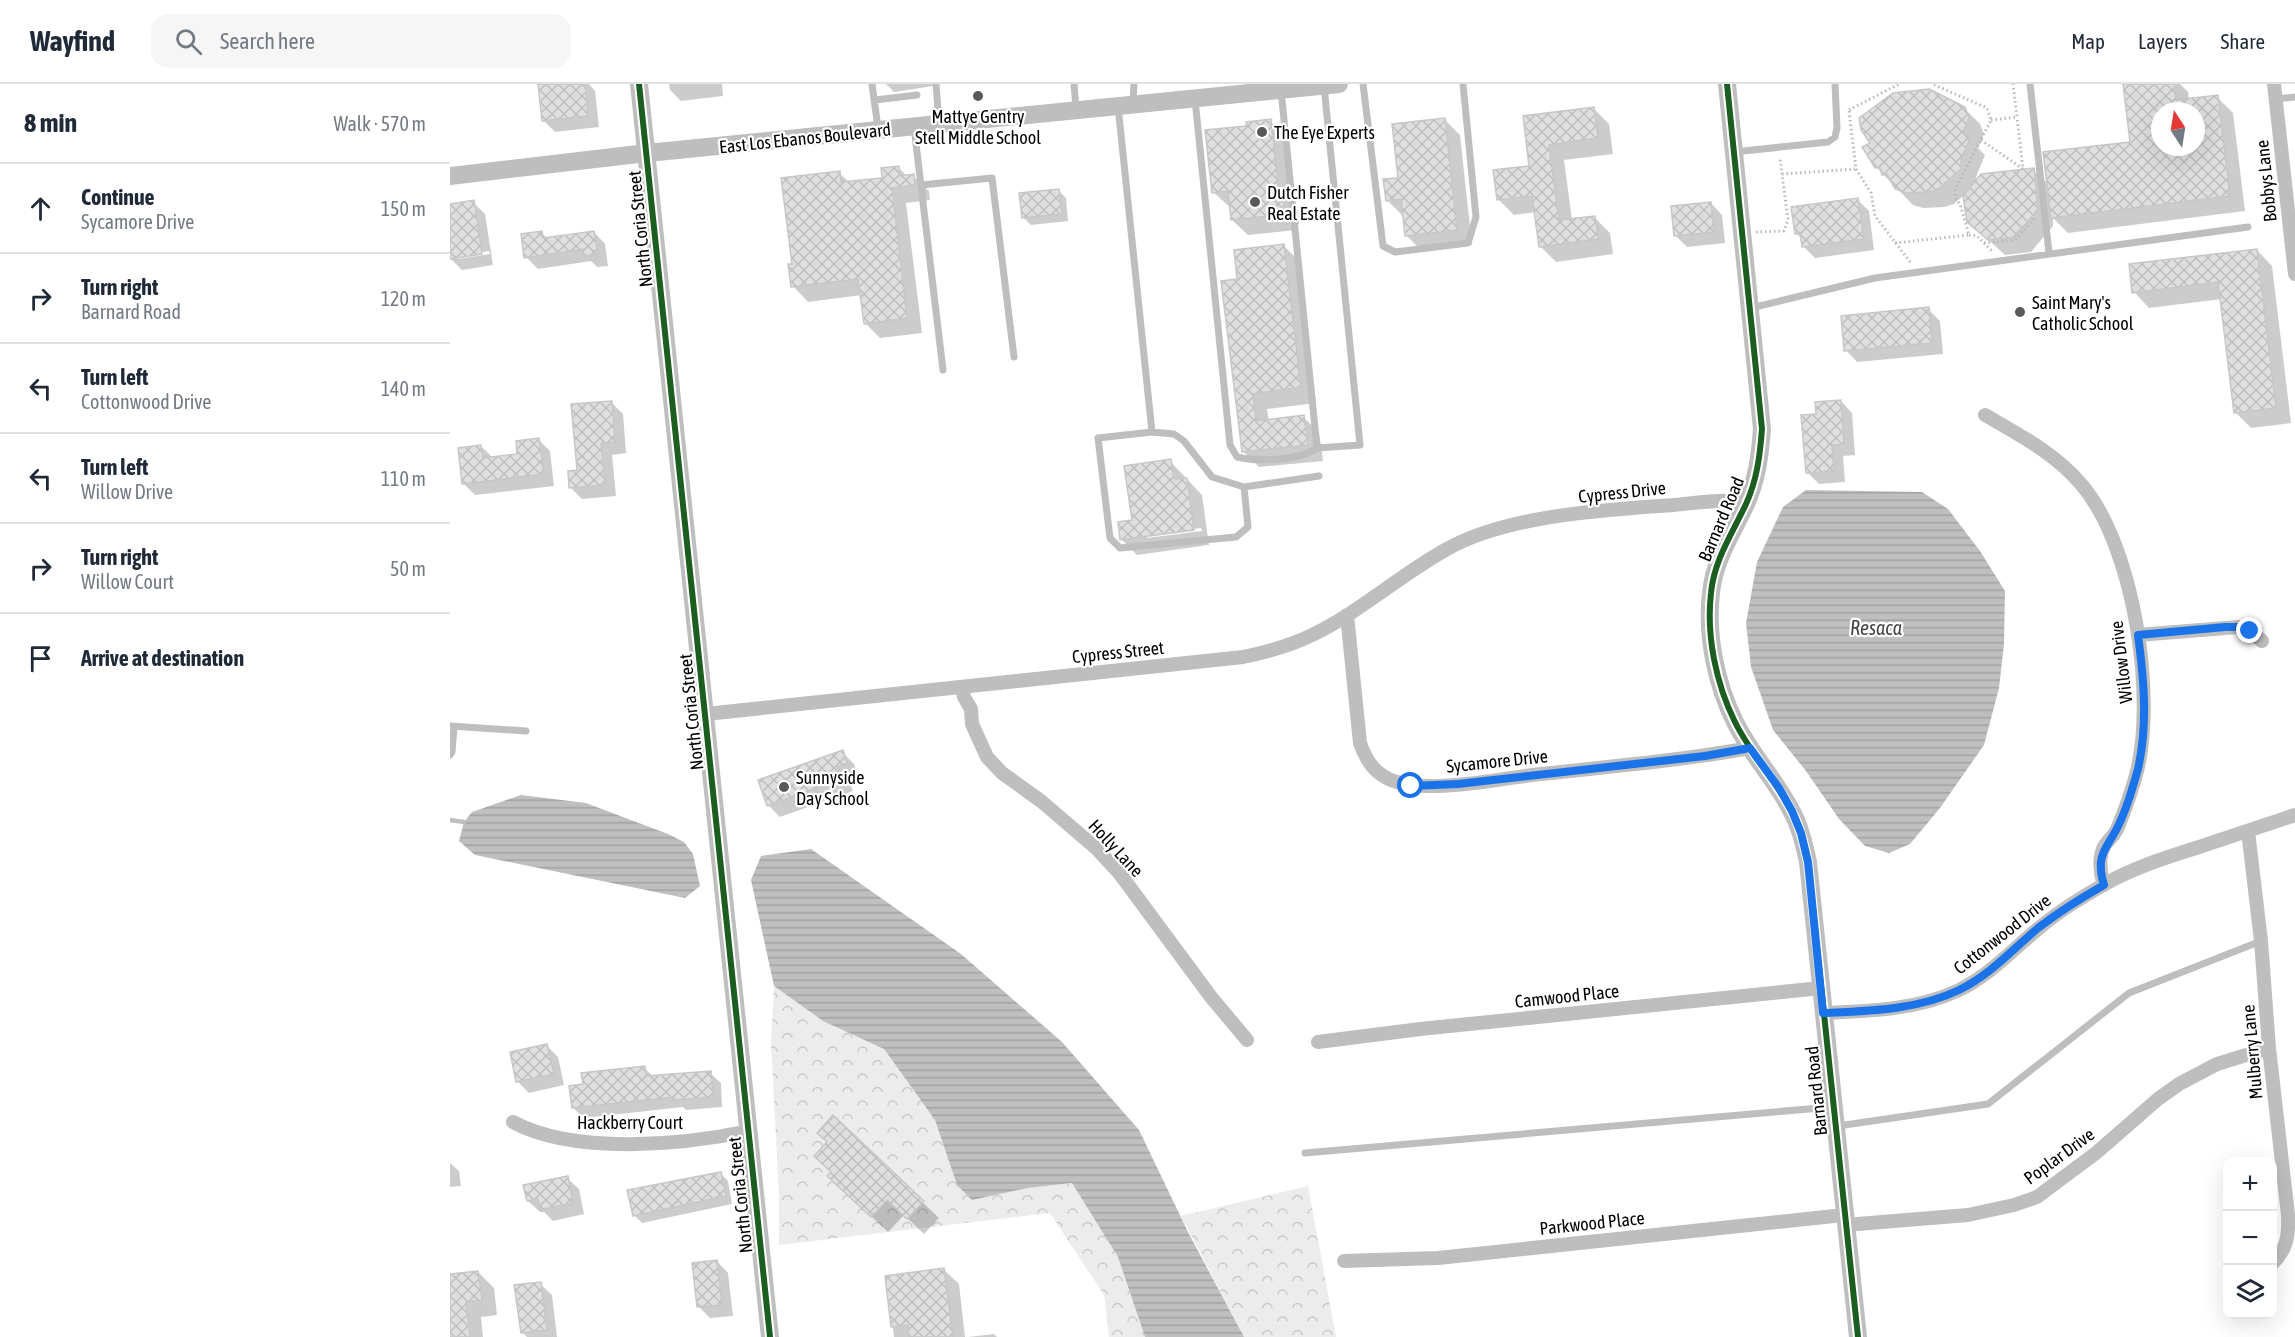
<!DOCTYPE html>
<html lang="en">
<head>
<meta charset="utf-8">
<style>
  :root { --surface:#fff; --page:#f6f6f7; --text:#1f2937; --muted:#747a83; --line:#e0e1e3 }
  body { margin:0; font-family:"Asap Condensed",sans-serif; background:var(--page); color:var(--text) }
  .controls { position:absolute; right:18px; bottom:18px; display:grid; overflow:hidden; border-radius:12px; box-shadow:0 6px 24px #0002 }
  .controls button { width:54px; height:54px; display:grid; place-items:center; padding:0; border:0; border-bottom:2px solid var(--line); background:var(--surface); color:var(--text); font:30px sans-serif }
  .compass { position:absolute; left:1701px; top:18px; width:54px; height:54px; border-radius:50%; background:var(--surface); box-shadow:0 6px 24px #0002; rotate:348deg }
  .stop { position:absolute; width:18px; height:18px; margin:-14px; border:4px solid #1a73e8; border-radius:50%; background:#fff }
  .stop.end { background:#1a73e8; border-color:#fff; box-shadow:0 2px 6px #0008 }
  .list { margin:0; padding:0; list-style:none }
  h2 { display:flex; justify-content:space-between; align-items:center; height:78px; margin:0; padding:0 24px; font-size:26px }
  h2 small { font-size:20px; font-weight:400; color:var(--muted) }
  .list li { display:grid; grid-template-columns:39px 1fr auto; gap:18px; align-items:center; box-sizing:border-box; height:90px; padding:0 24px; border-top:2px solid var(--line) }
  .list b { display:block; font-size:22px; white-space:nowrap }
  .list p { margin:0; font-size:20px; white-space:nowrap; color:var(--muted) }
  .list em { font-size:20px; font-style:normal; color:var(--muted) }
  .icon { flex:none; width:33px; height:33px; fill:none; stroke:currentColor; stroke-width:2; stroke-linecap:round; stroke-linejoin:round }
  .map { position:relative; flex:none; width:1845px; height:1253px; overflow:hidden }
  header { display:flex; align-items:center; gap:36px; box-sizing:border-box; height:84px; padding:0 30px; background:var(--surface); border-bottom:2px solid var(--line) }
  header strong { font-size:28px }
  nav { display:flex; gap:33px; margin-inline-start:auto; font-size:21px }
  .search { width:420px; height:54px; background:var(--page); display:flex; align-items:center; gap:15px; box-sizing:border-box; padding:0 21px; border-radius:18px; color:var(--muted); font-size:22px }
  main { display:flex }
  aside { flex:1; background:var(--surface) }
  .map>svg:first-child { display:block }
</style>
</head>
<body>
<header>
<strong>Wayfind</strong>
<div class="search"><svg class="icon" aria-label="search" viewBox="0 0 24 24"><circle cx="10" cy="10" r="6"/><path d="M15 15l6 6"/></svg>Search here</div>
<nav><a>Map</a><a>Layers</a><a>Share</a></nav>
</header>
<main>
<aside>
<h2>8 min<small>Walk · 570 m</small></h2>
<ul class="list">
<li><svg class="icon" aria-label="ahead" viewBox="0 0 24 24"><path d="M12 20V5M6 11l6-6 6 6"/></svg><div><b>Continue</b><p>Sycamore Drive</p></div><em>150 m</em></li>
<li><svg class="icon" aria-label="right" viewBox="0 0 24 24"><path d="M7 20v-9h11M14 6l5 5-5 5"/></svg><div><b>Turn right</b><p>Barnard Road</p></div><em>120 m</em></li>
<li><svg class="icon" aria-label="left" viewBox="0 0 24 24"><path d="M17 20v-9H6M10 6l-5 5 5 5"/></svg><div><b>Turn left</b><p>Cottonwood Drive</p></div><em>140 m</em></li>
<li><svg class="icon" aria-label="left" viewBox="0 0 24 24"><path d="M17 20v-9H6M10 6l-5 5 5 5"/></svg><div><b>Turn left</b><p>Willow Drive</p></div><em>110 m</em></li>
<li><svg class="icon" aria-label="right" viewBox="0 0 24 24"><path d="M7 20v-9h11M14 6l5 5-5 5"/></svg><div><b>Turn right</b><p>Willow Court</p></div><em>50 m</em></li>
<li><svg class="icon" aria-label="arrive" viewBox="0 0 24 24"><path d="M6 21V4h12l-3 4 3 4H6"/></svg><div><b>Arrive at destination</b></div></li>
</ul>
</aside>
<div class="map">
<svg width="1845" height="1253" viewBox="0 0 1845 1253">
  <defs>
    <pattern id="forest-crowns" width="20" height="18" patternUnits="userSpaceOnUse" patternTransform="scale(1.5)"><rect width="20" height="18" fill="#ececec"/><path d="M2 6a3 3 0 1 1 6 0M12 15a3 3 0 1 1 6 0" fill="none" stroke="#c9c9c9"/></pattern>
    <pattern id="water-rules" width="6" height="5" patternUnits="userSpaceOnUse" patternTransform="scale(1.5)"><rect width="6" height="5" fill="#bfbfbf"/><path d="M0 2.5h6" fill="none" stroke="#a2a2a2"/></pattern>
    <pattern id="building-cross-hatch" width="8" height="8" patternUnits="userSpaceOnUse" patternTransform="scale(1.5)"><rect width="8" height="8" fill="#dfdfdf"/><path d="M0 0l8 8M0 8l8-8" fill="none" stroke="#bebebe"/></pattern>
  </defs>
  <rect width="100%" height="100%" fill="#fff"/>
  <path fill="url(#forest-crowns)" d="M324 902 373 937 434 965 485 1036 507 1101 577 1104 622 1099 668 1173 695 1253H659L654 1211 600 1129 329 1161V1110L321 960Z
    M858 1102 886 1253H794L731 1132Z"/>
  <path fill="url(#water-rules)" d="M1356 406 1472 408 1498 425 1530 467 1555 507 1554 560 1549 604 1534 661 1490 724 1460 760 1439 769 1415 762 1389 735 1356 687 1323 646 1301 583 1296 539 1307 478 1333 423Z
    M71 711 136 719 218 750 234 758 243 770 250 802 235 814 25 771 9 757 14 738 22 728Z
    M361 765 511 870 612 958 689 1046 739 1150 794 1253H695L668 1173 622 1099 577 1104 522 1116 507 1101 485 1036 434 965 373 937 324 902 301 796 311 772Z"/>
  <path fill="#0003" fill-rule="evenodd" d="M90 0H139L145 7 149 43 105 48 93 36Z
    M219 0H272L273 12 231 17 220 6Z
    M436 0H483V2L444 8Z
    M1674 0H1730L1738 8 1739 16 1767 13 1783 29 1795 127 1618 149 1603 134V142L1581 168 1555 171 1518 137 1514 111 1504 120 1494 123 1473 124 1463 121 1426 83 1514 24 1530 40 1534 50 1528 64 1535 71 1526 93V98L1583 86 1599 101 1682 59ZM1710 27H1746V63H1710Z
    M1143 24 1159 40 1163 70 1114 76 1122 136 1144 133 1160 149 1163 170 1106 178 1090 162 1086 128 1064 131 1048 115 1081 83 1075 34Z
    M994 35 1010 51 1022 161 972 167 956 151 953 132 937 116 950 95Z
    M820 37 836 52 843 122 848 126 849 140H845V146L798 151 782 136 781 124 763 108 798 43Z
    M448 83 457 92H463L479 107 480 116 456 119 472 249 430 254 415 239 412 211 358 218 343 202 344 181 389 89 400 99 434 95Z
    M609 107 616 114 618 137 581 141 573 133Z
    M1408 116 1419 127 1424 166 1365 174 1353 162V156L1346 149Z
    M23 118 35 130 43 181 12 186 0 174V130ZM39 167 40 170 8 175V172Z
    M1261 119 1272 131 1275 159 1237 163 1225 151Z
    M91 148 98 155 144 148 155 160 158 182 147 183 141 177 88 185 76 173Z
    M833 161 849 177 866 319 817 325 819 337 853 333 869 348 873 377 809 383 794 368 789 197Z
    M1807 166 1822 182 1841 339 1801 344 1785 328 1772 215 1699 224 1684 208Z
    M1478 225 1490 237 1493 270 1407 278 1396 266Z
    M1391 317 1402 329 1405 371 1393 372 1395 398 1369 400 1357 388 1367 331Z
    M161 318 173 330 176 369 162 371 166 412 132 415 120 403Z
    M89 356 100 367 104 402 25 411 14 400 31 362 43 374 69 371Z
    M720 377 752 411 759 461 687 471 671 455ZM751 444 752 447 697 454V451Z
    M392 668 404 680 408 691 398 694 403 707 330 733 318 721Z
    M97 962 108 973 114 1001 79 1009 67 997Z
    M194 984 204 993 260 989 271 999 272 1023 236 1026 233 1023 134 1034 123 1024 134 1001Z
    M383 1033 489 1134 474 1150 454 1131 438 1148 395 1108 383 1089 379 1058Z
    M0 1079 9 1087 11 1102 0 1103Z
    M270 1089 278 1097 282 1120 192 1139 184 1131Z
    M117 1094 129 1105 134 1130 103 1137 94 1128H90L78 1117Z
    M267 1177 278 1189 283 1232 260 1234 249 1223Z
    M494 1186 509 1200 515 1253H444L437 1193Z
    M28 1188 44 1204 47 1231 31 1233 33 1253H0V1192Z
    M90 1200 102 1211 107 1253H77L72 1248Z
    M544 1250 547 1253H518Z"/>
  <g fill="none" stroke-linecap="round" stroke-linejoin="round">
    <path stroke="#bfbfbf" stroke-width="4.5" d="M0 736 14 738"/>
  </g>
  <path fill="url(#building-cross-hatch)" stroke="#c7c7c7" stroke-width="1.5" fill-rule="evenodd" d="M88 0H135L138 32 92 37Z
    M1673 0H1724L1726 16 1768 11 1780 112 1601 134 1593 68 1680 58ZM1710 27H1746V63H1710Z
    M1479 5 1515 23 1519 34 1513 48 1520 54 1511 76V85L1488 105 1478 108 1457 109 1445 105 1437 90 1432 91 1430 83 1425 84 1412 63 1420 59 1411 46 1409 34 1443 9Z
    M1144 23 1148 54 1099 61 1109 136 1145 132 1148 155 1089 163 1082 112 1047 116 1043 86 1079 82 1073 32Z
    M995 34 1007 146 955 152 951 115 936 117 933 95 948 94 942 40Z
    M821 35 829 109H832L834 124 830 125V131L781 136 778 107 762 109 755 46 796 42V38Z
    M449 82 450 92 464 90 465 101 442 104 457 234 414 240 408 195 341 203 338 180H342L331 94 390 87 391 98 432 94 431 84Z
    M1584 84 1588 125 1565 153 1538 156 1517 138 1513 112 1531 90Z
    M609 105 612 130 572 134 569 109Z
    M1408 114 1414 155 1352 163 1350 149 1345 150 1341 123Z
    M24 116 32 170 0 175V120Z
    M1261 118 1264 148 1224 152 1221 122Z
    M92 147 93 154 144 147 148 170 134 172 133 165 74 174 71 150Z
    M834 160 851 303 803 310 806 337 854 331 858 361 792 368 771 197 787 195 784 166Z
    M1807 165 1826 324 1784 329 1768 198 1682 209 1679 180Z
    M1479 223 1482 259 1394 267 1391 232Z
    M1391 316 1394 360 1382 361 1384 387 1356 389 1351 331 1366 330 1365 318Z
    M162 317 165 358 151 359 155 401 119 404 118 387 127 386 121 320Z
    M89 354 94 390 12 400 8 364 31 361 33 374 67 370 66 357Z
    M721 375 724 395 737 394 744 446 670 456 668 438 682 436 674 382Z
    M393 666 397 679 387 683 392 695 317 722 308 696Z
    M97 960 104 990 66 998 60 968Z
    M195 982 196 992 261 987 263 1013 224 1016V1013L122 1024 119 1002 133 1000 131 989Z
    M383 1031 474 1117 457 1135 437 1116 421 1133 377 1092 381 1088 364 1072 377 1058 367 1049Z
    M271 1088 276 1112 183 1132 177 1106Z
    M118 1092 123 1119 90 1126 88 1115 77 1117 73 1101Z
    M267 1176 272 1221 247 1223 242 1179Z
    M494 1184 503 1253H459L458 1241 441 1243 435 1192Z
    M28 1187 32 1216 16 1218 20 1253H0V1190Z
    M91 1198 97 1246 71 1249 64 1201Z"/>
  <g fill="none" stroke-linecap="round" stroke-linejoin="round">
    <path stroke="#b9b9b9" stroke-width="3" stroke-dasharray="1.5 3" stroke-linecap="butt" d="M1399 26 1449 0
      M1399 27 1406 85 1421 109 1425 132 1461 179
      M1541 36 1567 33 1563 0
      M1531 56 1573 85 1567 33
      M1332 90 1405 85
      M1306 148 1334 147 1338 136 1330 74
      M1519 151 1527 152 1543 168
      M1445 159 1519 151 1510 120 1505 114 1506 104 1541 36 1537 24 1482 0
      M1534 159 1565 156 1585 134"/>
    <path stroke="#bebebe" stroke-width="7" d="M422 0 428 44
      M486 0 489 38
      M624 0 626 24
      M913 0 933 162 945 168 1018 159 1026 133 1013 0
      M1580 0 1599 169
      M831 6 867 364 910 361 874 2
      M745 15 780 361 787 373C809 378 848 377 867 364
      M1826 15 1845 13
      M425 16 467 11
      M683 18 684 0
      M668 22 702 348 648 354 660 454 670 464 786 453 798 443 794 403 869 392
      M464 43 493 286
      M1284 68 1378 58 1385 53 1387 44 1385 0
      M471 101 542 94 564 273
      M1301 224 1425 194 1798 143
      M702 348 724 350 734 357 762 393 794 403
      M0 642 76 647
      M0 671 2 668 4 643
      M1388 1042 1538 1020 1679 909 1811 857
      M855 1069 1381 1023"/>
    <path stroke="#bebebe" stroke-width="14" d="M1824 0 1845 190
      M1535 331C1569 351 1605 369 1631 400 1684 461 1707 614 1686 691 1681 709 1675 726 1668 743 1665 751 1660 754 1655 761 1648 772 1650 789 1654 801
      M897 531 910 659C916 676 924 689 941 696 974 710 1045 696 1082 691 1155 683 1228 677 1300 664
      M1688 551 1788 543 1800 547 1812 557
      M512 603 514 613 521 625 522 640 537 673 552 689 591 717 647 765 670 790 761 913 797 956
      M256 630 793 573C817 568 840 562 862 551 910 528 950 491 997 465 1058 431 1154 426 1224 421 1247 419 1273 414 1296 419
      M1798 747 1811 857 1819 964 1838 1131C1839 1152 1837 1165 1822 1180
      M1373 929C1418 927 1466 926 1507 907 1539 892 1562 866 1589 844 1609 827 1631 814 1653 801 1683 784 1714 774 1746 764 1779 753 1812 742 1845 731
      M868 958 970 945 1371 904
      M63 1038C124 1071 233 1061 299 1047
      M1395 1141 1518 1131 1564 1121 1587 1113 1646 1069 1708 1015 1729 1000 1767 980 1819 964
      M894 1177 988 1174 1394 1131"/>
    <path stroke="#bebebe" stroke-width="18" d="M189 0 320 1253
      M1277 0 1312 345C1310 371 1307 396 1296 420 1282 450 1264 476 1261 509 1256 551 1266 600 1285 638 1300 669 1325 695 1341 726 1350 742 1354 760 1358 778L1408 1253
      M0 92 197 69 889 0"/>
    <defs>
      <path id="cycleway" d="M189 0 320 1253
        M1277 0 1312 345C1310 371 1307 396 1296 420 1282 450 1264 476 1261 509 1256 551 1266 600 1285 638 1300 669 1325 695 1341 726 1350 742 1354 760 1358 778L1408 1253"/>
    </defs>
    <use href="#cycleway" stroke="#fff" stroke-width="10"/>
    <use href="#cycleway" stroke="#1b5e20" stroke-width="6"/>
  </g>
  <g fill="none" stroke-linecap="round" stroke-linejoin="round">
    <path stroke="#1a73e8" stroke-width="8" d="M961 702 1008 700 1255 672 1300 664 1329 704 1342 727 1351 749 1358 778 1373 929C1418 927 1468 926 1509 906 1540 891 1562 866 1588 844 1609 828 1631 814 1654 801 1644 768 1659 764 1670 738 1678 721 1683 703 1688 685 1698 640 1694 596 1688 551L1775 543H1788L1800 547"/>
  </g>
  <g fill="#595959" stroke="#fff" stroke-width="2">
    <circle cx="528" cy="12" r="6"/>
    <circle cx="812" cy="48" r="6"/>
    <circle cx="805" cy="118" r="6"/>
    <circle cx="1570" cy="228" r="6"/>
    <circle cx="334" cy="703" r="6"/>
  </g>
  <g text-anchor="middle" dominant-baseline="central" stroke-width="4.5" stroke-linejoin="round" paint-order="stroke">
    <g font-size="18" fill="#000" stroke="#fff" text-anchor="start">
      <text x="528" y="32" text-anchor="middle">Mattye Gentry<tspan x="528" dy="21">Stell Middle School</tspan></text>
      <text x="824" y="48">The Eye Experts</text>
      <text x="817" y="108">Dutch Fisher<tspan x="817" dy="21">Real Estate</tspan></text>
      <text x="1582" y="218">Saint Mary's<tspan x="1582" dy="21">Catholic School</tspan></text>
      <text x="346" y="693">Sunnyside<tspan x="346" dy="21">Day School</tspan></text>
    </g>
    <g font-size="18" fill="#000" stroke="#fff">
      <text transform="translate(355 54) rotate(-6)">East Los Ebanos Boulevard</text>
      <text transform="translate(1816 97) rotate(-96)">Bobbys Lane</text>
      <text transform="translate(190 145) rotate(-96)">North Coria Street</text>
      <text transform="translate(1172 408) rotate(-6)">Cypress Drive</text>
      <text transform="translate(1271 435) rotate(-67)">Barnard Road</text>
      <text transform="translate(668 568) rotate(-6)">Cypress Street</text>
      <text transform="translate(1671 578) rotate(-97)">Willow Drive</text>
      <text transform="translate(241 628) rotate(-96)">North Coria Street</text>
      <text transform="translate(1047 677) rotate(-6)">Sycamore Drive</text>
      <text transform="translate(666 764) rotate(47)">Holly Lane</text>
      <text transform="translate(1552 850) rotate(-38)">Cottonwood Drive</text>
      <text transform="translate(1117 912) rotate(-6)">Camwood Place</text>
      <text transform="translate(1802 968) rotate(-95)">Mulberry Lane</text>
      <text transform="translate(1366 1007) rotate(-96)">Barnard Road</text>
      <text x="180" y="1038">Hackberry Court</text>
      <text transform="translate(1609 1072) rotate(-36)">Poplar Drive</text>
      <text transform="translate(290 1111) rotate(-96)">North Coria Street</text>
      <text transform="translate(1142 1139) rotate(-6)">Parkwood Place</text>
    </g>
    <g font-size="20" font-style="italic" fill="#444" stroke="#fff">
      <text x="1426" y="543">Resaca</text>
    </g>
  </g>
</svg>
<div class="controls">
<button>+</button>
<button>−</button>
<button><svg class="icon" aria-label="layers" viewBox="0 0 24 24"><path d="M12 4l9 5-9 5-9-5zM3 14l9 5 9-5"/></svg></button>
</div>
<svg class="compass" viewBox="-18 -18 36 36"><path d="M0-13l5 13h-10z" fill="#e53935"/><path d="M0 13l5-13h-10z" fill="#747a83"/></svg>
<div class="stop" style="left:961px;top:702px"></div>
<div class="stop end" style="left:1800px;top:547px"></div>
</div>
</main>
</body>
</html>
